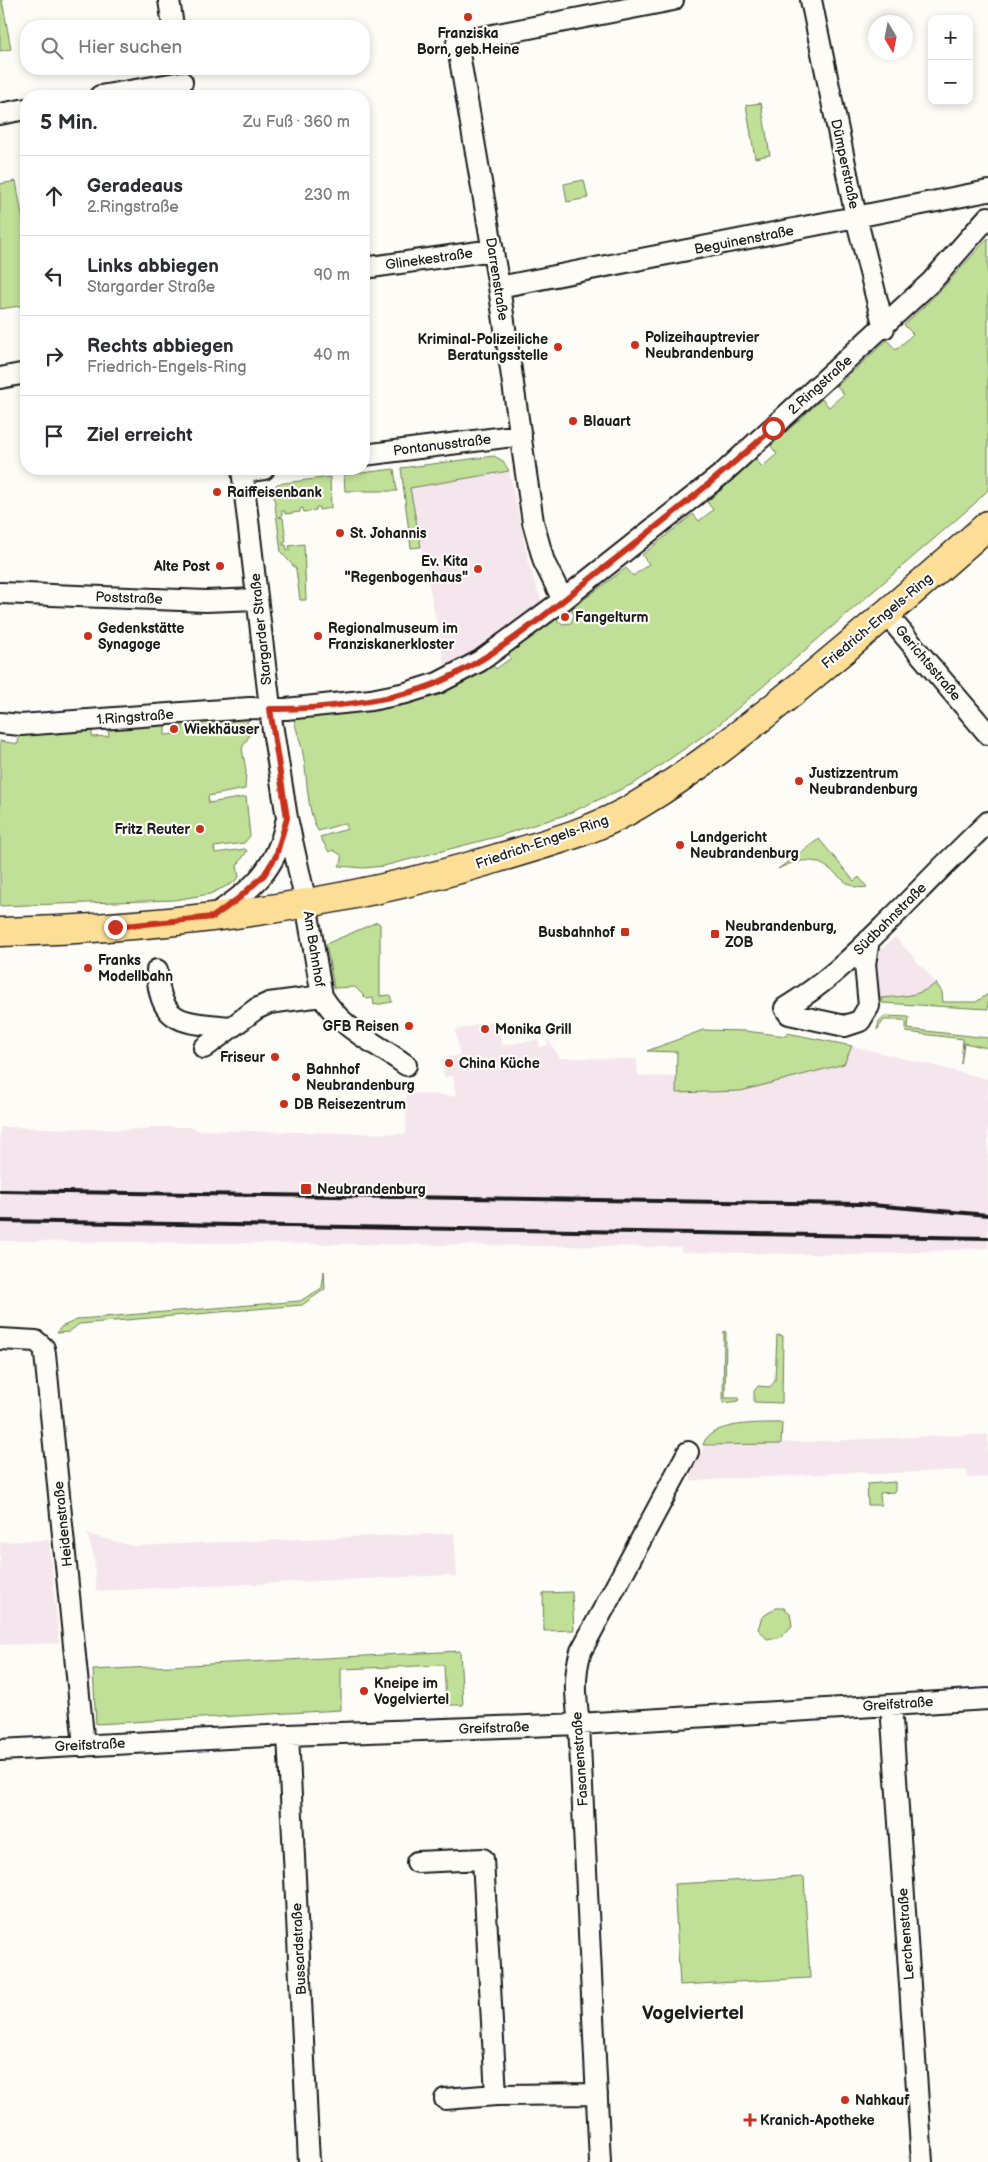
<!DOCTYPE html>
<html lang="de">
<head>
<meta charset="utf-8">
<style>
  :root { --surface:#fff; --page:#f7f7f7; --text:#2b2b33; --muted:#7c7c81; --line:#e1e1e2 }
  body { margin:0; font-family:"Balsamiq Sans",sans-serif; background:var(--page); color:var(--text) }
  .controls { position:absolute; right:15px; top:15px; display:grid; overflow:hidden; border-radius:10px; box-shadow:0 2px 8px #0003 }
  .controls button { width:45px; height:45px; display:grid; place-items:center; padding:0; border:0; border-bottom:1px solid var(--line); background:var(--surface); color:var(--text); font:25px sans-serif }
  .compass { position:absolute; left:868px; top:15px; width:45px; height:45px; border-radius:50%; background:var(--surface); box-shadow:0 2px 8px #0003; rotate:170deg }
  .stop { position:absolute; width:15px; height:15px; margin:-11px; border:4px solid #c8321e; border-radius:50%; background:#fff }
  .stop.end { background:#c8321e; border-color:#fff; box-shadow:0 1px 5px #0008 }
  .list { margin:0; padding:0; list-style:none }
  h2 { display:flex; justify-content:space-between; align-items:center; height:65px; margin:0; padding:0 20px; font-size:21px }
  h2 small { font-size:16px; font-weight:400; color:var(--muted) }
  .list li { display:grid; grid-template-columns:32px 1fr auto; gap:15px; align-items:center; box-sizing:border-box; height:80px; padding:0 20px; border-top:1px solid var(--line) }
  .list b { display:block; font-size:19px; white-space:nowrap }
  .list p { margin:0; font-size:16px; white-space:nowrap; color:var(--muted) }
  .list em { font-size:16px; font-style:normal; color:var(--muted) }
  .icon { flex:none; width:28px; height:28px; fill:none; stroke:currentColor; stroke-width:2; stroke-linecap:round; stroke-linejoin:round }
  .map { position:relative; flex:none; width:988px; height:2162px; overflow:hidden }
  .search { position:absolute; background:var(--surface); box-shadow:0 2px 8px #0003; left:20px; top:20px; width:350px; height:55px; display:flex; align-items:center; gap:12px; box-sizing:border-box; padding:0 18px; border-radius:20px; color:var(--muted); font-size:19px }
  .panel { position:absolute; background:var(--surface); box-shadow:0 2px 8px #0003; left:20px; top:90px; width:350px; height:385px; border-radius:20px }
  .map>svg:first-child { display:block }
</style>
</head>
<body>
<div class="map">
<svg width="988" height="2162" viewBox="0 0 988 2162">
  <rect width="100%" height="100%" fill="#fdfcf7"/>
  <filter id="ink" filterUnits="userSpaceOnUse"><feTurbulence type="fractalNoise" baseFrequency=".02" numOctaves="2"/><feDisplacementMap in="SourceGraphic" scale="10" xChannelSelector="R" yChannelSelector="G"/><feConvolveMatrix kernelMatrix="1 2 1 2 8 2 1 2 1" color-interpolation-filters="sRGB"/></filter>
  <g filter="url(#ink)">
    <path fill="#f5e6ed" d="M509 471 529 565 544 609 446 671 410 488Z
      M895 937 934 980 942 992 882 1002 874 968 876 954Z
      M492 1021 494 1034 500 1033 502 1045 538 1040 540 1047 548 1045 547 1038 560 1058 637 1059 638 1076 676 1077V1093L844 1064 852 1046 988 1079V1248L866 1255 681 1252V1247L0 1241V1127L149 1130V1127H194L196 1130 406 1134V1093L456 1096 453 1076 444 1077 441 1059 460 1055 455 1030Z
      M988 1434V1477L968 1478 967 1470 871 1474 861 1472 690 1481 695 1463 704 1446Z
      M454 1533 457 1578 450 1575 96 1591 94 1557 87 1534 133 1546Z
      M49 1540 59 1643 0 1645V1542Z"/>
    <path fill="#c0df97" stroke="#6e7e5a" d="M0 0H2L11 49 0 51Z
      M761 103 770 155 755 158 746 105Z
      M584 180 588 198 567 202 564 184Z
      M16 181 26 238V305L0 309V184Z
      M988 238V490L972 506 716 727 635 783 565 815 496 837 384 866 364 868 339 866 342 861 341 855 333 850 329 852 320 837 347 829 346 823 318 831C306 808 308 780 303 754 301 741 295 729 294 716L490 661 496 669 511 658 506 651 556 616 558 621 563 624 571 623 574 615 571 609 626 568 633 576 649 564 642 555 693 514 699 521 713 510 707 502 756 459 762 467 777 454 771 446 822 399 829 407 844 394 837 386 887 340 896 350 913 334 904 325 942 289Z
      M494 456 503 461 509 471 410 488 421 547 411 548 401 468Z
      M394 469 397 491H345L344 475Z
      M330 477 331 508 319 510V507H316V510L304 512 303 508 300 509V512L285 514V511H282V516L279 517 283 518 286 542 283 543V545H286L287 550 290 549 289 546 304 544 306 600H300L296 569 281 552 273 489 277 484Z
      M247 719 249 736 242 748 246 771 245 789 208 796 209 803 246 797 250 836 244 843 214 847 215 853 245 849 247 851 237 866 239 877 233 883 210 894 174 900 0 906V741L18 744 19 733 92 728V737L109 736 108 727 165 724V735L182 734V723Z
      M819 839 854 881 859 877 867 887C836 894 832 841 778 869Z
      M377 922 380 924V996L390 995 392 1002 374 1005 373 998 367 999 355 987 334 988 326 944Z
      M936 983 942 992 943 1002H976L988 994V1009L882 1003 881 998C902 996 919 997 936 983Z
      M885 1016 909 1017 908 1029 988 1038V1048L964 1043 961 1064 963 1039 906 1032V1022L903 1020H884L877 1030 879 1021Z
      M703 1030 745 1031 786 1036 787 1033 852 1046 844 1064 741 1091 676 1093 677 1052 647 1051Z
      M324 1271 325 1289 302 1305 79 1324 69 1332 57 1333 61 1327 79 1319 300 1301 322 1288Z
      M724 1331 726 1332 725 1398H739L738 1401 723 1403Z
      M777 1335 783 1336 782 1403 754 1402V1391L758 1386 770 1387 775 1381Z
      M782 1423 781 1444 703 1445C709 1421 762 1423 782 1423Z
      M895 1482V1492L880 1493 881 1505H868L867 1484Z
      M572 1592 574 1630 544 1631 543 1593Z
      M776 1608H784L790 1613 792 1626 781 1637 767 1639 758 1629 762 1617Z
      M460 1651 463 1705H446L444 1665 341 1669V1710L96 1724 93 1670Z
      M804 1877 810 1978 680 1985 674 1884Z"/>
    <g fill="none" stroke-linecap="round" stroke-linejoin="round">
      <defs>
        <path id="minor" d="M169 0 173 26
          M811 0 856 217 884 328
          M100 96 182 82
          M0 114 26 109
          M364 268 493 250
          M499 287 988 191
          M0 378 26 373
          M364 455 521 435
          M242 469 272 724 287 818 306 903 322 996
          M243 472 264 469
          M0 593 206 601 257 599
          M563 600 544 562 533 522 499 287 457 42 673 0
          M887 615 988 734
          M0 723 21 725 249 708 286 709 371 700 406 693 438 683 480 661 563 600 722 474 932 281 988 217
          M213 916C252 889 276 871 286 822
          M869 940 865 964 869 1006 860 1021 845 1026 789 1014 785 1008C831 980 858 951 896 914 926 883 957 852 988 822
          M157 970C160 1026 183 1022 231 1027
          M204 1048 256 1009 269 1003 322 996C343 1031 374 1041 406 1065
          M0 1339 36 1341 44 1348 45 1354 84 1746
          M891 1705 922 2162
          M288 1735 309 2162
          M0 1750 288 1735 579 1724 988 1699
          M417 1862 483 1859 496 2095
          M445 2099 496 2095 597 2094
          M600 2162 579 1724C576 1698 573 1677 581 1651L688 1452"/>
        <path id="primary" d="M0 932C168 928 337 907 498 858 545 844 595 831 638 805 695 771 747 729 799 687 863 634 926 580 988 525"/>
      </defs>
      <use href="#minor" stroke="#1c1c1c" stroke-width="24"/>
      <use href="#primary" stroke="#1c1c1c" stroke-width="31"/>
      <use href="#minor" stroke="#fdfcf7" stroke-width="20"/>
      <use href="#primary" stroke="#fcde96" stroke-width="28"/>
      <path stroke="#1c1c1c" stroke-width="4" d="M0 1191 860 1204 988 1215
        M0 1221 988 1238"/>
    </g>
  </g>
  <g fill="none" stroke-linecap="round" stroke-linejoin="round" filter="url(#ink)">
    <path stroke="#c8321e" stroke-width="6" d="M115 927 213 917 239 898 264 875 276 856 287 818 270 709C314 710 396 701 437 683 495 658 546 614 595 575 656 527 716 480 773 428"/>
  </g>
  <g fill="#c8321e" stroke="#fdfcf7" stroke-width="2">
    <circle cx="468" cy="17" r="5"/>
    <circle cx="635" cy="345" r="5"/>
    <circle cx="558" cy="347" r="5"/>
    <circle cx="573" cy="421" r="5"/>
    <circle cx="217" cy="492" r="5"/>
    <circle cx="340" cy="533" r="5"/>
    <circle cx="220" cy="566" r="5"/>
    <circle cx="478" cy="569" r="5"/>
    <circle cx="565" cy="617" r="5"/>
    <circle cx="88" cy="636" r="5"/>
    <circle cx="318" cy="636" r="5"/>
    <circle cx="174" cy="729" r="5"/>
    <circle cx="799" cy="781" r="5"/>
    <circle cx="200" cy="829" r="5"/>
    <circle cx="680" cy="845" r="5"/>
    <rect x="620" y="927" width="10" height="10" rx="2.5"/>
    <rect x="710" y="929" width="10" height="10" rx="2.5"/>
    <circle cx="88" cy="968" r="5"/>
    <circle cx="409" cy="1026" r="5"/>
    <circle cx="485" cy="1029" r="5"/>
    <circle cx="275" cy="1057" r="5"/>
    <circle cx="449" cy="1063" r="5"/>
    <circle cx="296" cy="1077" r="5"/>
    <circle cx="284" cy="1104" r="5"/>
    <rect x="300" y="1183" width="12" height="12" rx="2.5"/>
    <circle cx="364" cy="1691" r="5"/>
    <circle cx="845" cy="2100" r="5"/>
    <path d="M747.5 2112.5h5v5h5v5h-5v5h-5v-5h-5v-5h5z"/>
  </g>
  <g text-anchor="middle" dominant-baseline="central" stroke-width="4.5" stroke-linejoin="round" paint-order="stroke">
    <g font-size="14" font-weight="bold" fill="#1c1c1c" stroke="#fdfcf7" text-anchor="start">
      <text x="468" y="33" text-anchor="middle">Franziska<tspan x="468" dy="16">Born, geb.Heine</tspan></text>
      <text x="645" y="337">Polizeihauptrevier<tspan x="645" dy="16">Neubrandenburg</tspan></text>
      <text x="548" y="339" text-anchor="end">Kriminal-Polizeiliche<tspan x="548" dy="16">Beratungsstelle</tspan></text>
      <text x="583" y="421">Blauart</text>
      <text x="227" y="492">Raiffeisenbank</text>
      <text x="350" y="533">St. Johannis</text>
      <text x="468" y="561" text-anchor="end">Ev. Kita<tspan x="468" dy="16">"Regenbogenhaus"</tspan></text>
      <text x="210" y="566" text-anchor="end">Alte Post</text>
      <text x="575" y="617">Fangelturm</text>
      <text x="98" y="628">Gedenkstätte<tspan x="98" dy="16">Synagoge</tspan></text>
      <text x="328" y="628">Regionalmuseum im<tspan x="328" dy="16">Franziskanerkloster</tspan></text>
      <text x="184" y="729">Wiekhäuser</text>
      <text x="809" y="773">Justizzentrum<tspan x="809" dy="16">Neubrandenburg</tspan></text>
      <text x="190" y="829" text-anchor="end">Fritz Reuter</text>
      <text x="690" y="837">Landgericht<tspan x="690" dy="16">Neubrandenburg</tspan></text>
      <text x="725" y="926">Neubrandenburg,<tspan x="725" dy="16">ZOB</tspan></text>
      <text x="615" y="932" text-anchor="end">Busbahnhof</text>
      <text x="98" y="960">Franks<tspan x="98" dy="16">Modellbahn</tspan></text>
      <text x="399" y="1026" text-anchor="end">GFB Reisen</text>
      <text x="495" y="1029">Monika Grill</text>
      <text x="265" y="1057" text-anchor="end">Friseur</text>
      <text x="459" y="1063">China Küche</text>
      <text x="306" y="1069">Bahnhof<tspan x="306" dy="16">Neubrandenburg</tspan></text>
      <text x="294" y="1104">DB Reisezentrum</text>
      <text x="317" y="1189">Neubrandenburg</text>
      <text x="374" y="1683">Kneipe im<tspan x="374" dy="16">Vogelviertel</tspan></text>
      <text x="855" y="2100">Nahkauf</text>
      <text x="760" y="2120">Kranich-Apotheke</text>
    </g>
    <g font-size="14" fill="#1c1c1c" stroke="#fdfcf7">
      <text transform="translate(845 164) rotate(78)">Dümperstraße</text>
      <text transform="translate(744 240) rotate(-11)">Beguinenstraße</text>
      <text transform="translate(429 259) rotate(-8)">Glinekestraße</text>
      <text transform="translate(497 279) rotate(81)">Darrenstraße</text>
      <text transform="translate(820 385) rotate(-42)">2.Ringstraße</text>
      <text transform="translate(442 445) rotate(-7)">Pontanusstraße</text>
      <text transform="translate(129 598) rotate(2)">Poststraße</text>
      <text transform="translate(877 621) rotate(-40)">Friedrich-Engels-Ring</text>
      <text transform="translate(261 629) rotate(-96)">Stargarder Straße</text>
      <text transform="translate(928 663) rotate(50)">Gerichtsstraße</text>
      <text transform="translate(135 717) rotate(-4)">1.Ringstraße</text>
      <text transform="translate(542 842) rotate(-19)">Friedrich-Engels-Ring</text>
      <text transform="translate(890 919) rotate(-45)">Südbahnstraße</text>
      <text transform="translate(314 949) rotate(81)">Am Bahnhof</text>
      <text transform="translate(63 1524) rotate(-96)">Heidenstraße</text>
      <text transform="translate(898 1704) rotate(-4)">Greifstraße</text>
      <text transform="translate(494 1728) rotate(-2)">Greifstraße</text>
      <text transform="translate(90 1745) rotate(-3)">Greifstraße</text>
      <text transform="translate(580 1759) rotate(-94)">Fasanenstraße</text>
      <text transform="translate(906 1934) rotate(-94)">Lerchenstraße</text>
      <text transform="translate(299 1949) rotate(-93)">Bussardstraße</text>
    </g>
    <g font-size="19" font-weight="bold" fill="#1c1c1c" stroke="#fdfcf7">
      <text x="693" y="2013">Vogelviertel</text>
    </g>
  </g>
</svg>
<div class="controls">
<button>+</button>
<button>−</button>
</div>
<svg class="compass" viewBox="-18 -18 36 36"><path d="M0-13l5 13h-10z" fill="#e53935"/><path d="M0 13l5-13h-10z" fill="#7c7c81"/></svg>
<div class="stop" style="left:773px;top:428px"></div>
<div class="stop end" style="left:115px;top:927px"></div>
<div class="search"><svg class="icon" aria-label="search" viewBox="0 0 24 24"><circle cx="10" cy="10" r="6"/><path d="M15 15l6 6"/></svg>Hier suchen</div>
<section class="panel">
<h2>5 Min.<small>Zu Fuß · 360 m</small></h2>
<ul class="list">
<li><svg class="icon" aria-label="ahead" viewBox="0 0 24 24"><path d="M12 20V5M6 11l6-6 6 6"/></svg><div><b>Geradeaus</b><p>2.Ringstraße</p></div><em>230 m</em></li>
<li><svg class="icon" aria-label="left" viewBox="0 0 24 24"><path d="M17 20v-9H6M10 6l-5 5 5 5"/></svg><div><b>Links abbiegen</b><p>Stargarder Straße</p></div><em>90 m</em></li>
<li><svg class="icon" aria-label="right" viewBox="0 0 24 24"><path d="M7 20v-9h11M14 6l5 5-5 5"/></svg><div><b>Rechts abbiegen</b><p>Friedrich-Engels-Ring</p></div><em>40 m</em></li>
<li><svg class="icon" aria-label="arrive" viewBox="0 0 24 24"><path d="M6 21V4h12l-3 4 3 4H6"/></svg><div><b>Ziel erreicht</b></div></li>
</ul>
</section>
</div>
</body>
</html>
